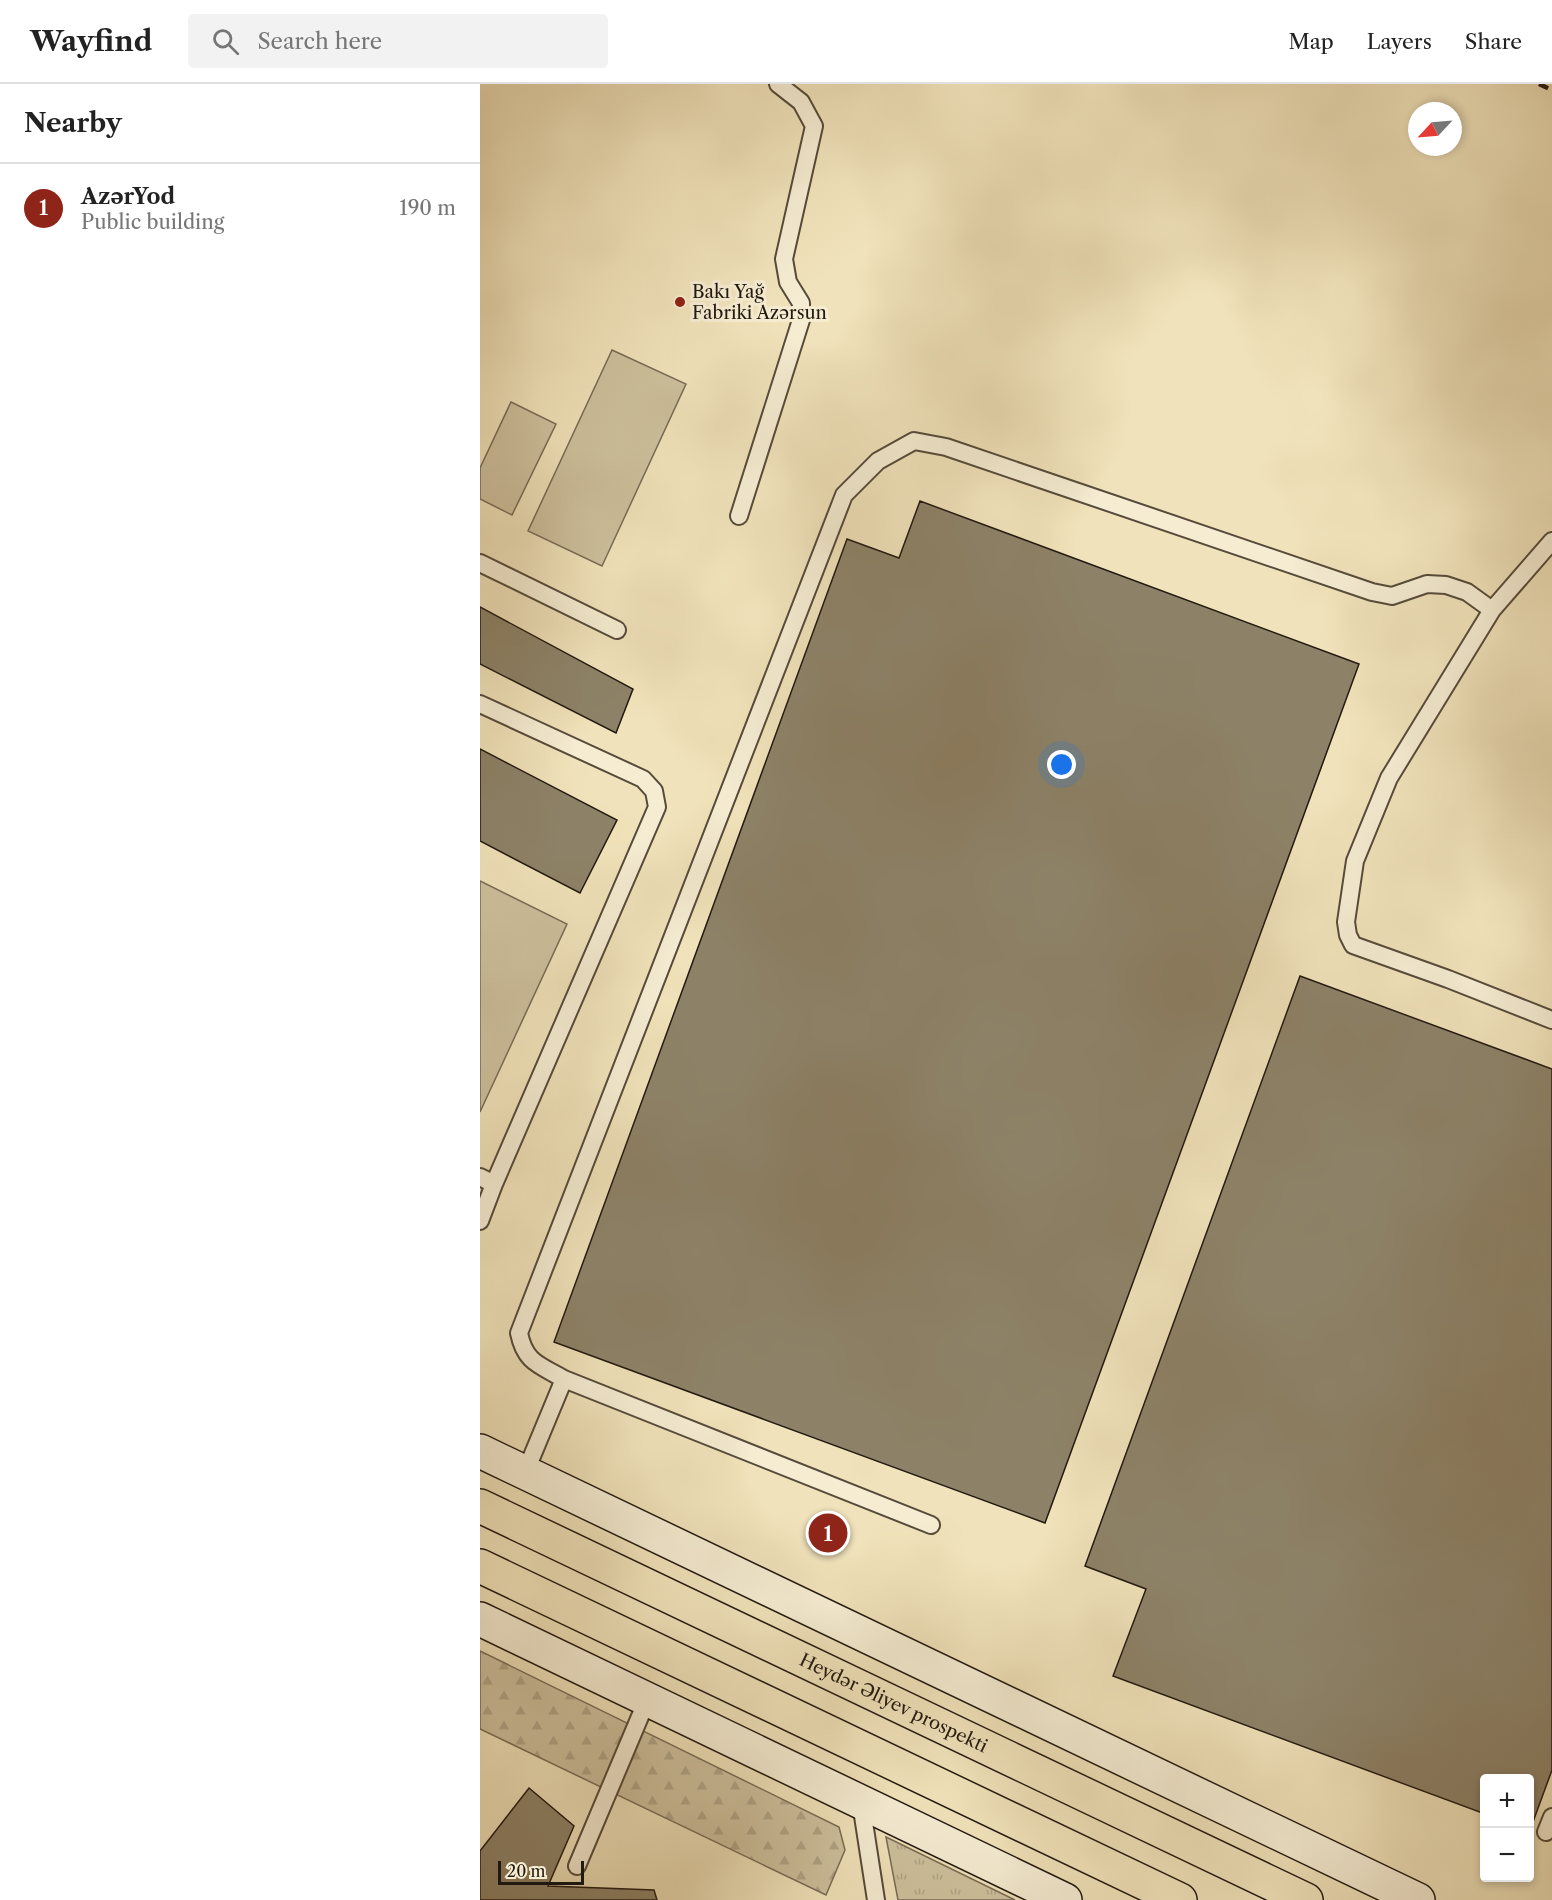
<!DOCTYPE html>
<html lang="en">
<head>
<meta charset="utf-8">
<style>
  :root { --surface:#fff; --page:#f2f2f2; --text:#222; --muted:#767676; --line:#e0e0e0; --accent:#8f2418 }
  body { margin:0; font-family:"Libre Caslon Text",serif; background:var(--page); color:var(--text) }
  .controls { position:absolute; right:18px; bottom:18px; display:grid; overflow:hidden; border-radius:6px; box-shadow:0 3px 9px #0003 }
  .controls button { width:54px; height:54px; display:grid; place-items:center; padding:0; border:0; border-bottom:2px solid var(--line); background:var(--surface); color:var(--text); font:30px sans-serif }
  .compass { position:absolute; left:928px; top:18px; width:54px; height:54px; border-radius:50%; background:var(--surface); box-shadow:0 3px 9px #0003; rotate:244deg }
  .scale { position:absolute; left:18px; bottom:15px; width:86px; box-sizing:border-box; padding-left:6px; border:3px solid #221910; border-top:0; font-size:16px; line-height:21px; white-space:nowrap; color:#221910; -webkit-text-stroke:4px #f5ecd2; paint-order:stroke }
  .you { position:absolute; left:582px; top:681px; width:21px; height:21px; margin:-15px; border:4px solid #fff; border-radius:50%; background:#1a73e8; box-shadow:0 0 0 9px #1a73e833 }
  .badge { display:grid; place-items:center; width:39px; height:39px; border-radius:50%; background:var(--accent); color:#fff; font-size:20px; font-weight:700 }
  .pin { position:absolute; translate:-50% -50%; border:3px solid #fff; box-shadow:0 2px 6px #0006 }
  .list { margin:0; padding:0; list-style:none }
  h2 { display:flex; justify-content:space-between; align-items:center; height:78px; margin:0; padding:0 24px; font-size:26px }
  h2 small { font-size:20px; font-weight:400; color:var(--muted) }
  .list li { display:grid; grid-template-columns:39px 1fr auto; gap:18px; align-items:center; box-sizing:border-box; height:90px; padding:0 24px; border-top:2px solid var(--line) }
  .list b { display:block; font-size:22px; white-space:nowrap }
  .list p { margin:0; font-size:20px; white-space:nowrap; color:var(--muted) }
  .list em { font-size:20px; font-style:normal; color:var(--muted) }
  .icon { flex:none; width:33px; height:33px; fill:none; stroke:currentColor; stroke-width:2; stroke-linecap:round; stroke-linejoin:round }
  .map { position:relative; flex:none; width:1072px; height:1816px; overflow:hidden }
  header { display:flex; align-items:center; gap:36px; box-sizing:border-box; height:84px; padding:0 30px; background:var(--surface); border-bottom:2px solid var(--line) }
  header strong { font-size:28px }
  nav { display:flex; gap:33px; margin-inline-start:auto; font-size:21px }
  .search { width:420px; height:54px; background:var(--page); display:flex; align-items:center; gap:15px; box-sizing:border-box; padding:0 21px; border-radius:6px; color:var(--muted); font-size:22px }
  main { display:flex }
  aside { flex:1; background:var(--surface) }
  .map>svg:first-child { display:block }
</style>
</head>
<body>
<header>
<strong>Wayfind</strong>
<div class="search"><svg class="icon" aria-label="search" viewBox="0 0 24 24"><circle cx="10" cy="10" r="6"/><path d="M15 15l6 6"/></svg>Search here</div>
<nav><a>Map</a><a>Layers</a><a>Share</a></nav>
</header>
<main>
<aside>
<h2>Nearby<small></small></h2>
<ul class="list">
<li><span class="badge">1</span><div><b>AzərYod</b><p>Public building</p></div><em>190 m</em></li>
</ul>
</aside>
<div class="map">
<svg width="1072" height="1816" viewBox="0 0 1072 1816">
  <defs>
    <pattern id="grass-tufts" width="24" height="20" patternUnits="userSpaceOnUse" patternTransform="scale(1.5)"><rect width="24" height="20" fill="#cdc09d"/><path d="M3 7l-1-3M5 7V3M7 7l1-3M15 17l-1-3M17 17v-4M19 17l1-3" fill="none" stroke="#b0a486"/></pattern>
    <pattern id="forest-firs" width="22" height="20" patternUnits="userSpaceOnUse" patternTransform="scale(1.5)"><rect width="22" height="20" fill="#cdc09d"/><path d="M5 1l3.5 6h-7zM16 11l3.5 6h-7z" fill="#b0a486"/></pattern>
  </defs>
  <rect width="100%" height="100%" fill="#f0e2ba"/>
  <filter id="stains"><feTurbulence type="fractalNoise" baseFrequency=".00333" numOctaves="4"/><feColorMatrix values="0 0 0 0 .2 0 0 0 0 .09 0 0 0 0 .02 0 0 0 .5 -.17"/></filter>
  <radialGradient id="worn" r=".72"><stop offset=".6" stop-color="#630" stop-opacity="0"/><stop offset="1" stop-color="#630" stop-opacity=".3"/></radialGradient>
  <path fill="url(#grass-tufts)" stroke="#786c56" stroke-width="1.5" d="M406 1753 535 1816H418Z"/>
  <path fill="url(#forest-firs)" stroke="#786c56" stroke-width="1.5" d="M0 1567 359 1743 365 1766 346 1811 0 1645Z"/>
  <path fill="#cdc09d" stroke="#786c56" stroke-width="1.5" d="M132 266 206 300 122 482 48 447Z
    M31 318 76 340 32 431 0 415V384Z
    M0 797 87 840 0 1028Z"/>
  <path fill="#8d8268" stroke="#221910" stroke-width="1.5" d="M440 417 879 580 565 1439 74 1258 367 455 419 474Z
    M0 523 153 605 136 649 0 580Z
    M0 665 137 736 100 809 0 757Z
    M820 892 1072 985V1686L1050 1746V1694H1005V1730L633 1592 666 1505 605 1482Z
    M49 1704 94 1742 68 1802 174 1806 177 1816H0V1767Z"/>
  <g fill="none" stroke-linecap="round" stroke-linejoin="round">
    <defs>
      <path id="lane" d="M259 432 321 236V219L308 198 304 175 334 42 321 18 298 0
        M0 479 137 546
        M1012 526 1072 457
        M0 620 163 695 174 707 177 723 14 1100 0 1137
        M0 1093 14 1100
        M84 1295 451 1441
        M45 1389 84 1295C60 1281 45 1279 39 1249L364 411 398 377 434 357 466 363 892 508 912 512 947 500 966 501 987 508 1012 526 909 694 875 777 866 838 868 851 873 861 968 895 1072 936
        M381 1719 396 1816
        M1066 1748 1072 1733
        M97 1782 167 1616"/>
      <path id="secondary" d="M0 1367 938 1816
        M0 1535 585 1816"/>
      <g id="highway">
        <path id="s1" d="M0 1422 826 1816"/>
        <path d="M0 1482 700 1816"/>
      </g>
    </defs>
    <use href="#lane" stroke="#564b3a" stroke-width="20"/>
    <use href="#secondary" stroke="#221910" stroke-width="36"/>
    <use href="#highway" stroke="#221910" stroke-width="36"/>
    <use href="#lane" stroke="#f5ecd2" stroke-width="16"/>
    <use href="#secondary" stroke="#f5ecd2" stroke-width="33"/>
    <use href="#highway" stroke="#f0e2ba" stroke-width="33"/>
    <path stroke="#221910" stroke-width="4.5" stroke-dasharray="10 10" stroke-linecap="butt" d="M1059 0 1072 6"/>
  </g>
  <circle fill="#8f2418" stroke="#f5ecd2" stroke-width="2" cx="200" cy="218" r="6"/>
  <g text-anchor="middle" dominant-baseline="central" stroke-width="6" stroke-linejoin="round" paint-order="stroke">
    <g font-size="18" fill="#221910" stroke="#f5ecd2" text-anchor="start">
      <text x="212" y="208">Bakı Yağ<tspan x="212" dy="21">Fabriki Azərsun</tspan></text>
    </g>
    <g font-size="18" fill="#221910" stroke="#f5ecd2">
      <text stroke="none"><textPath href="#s1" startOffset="458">Heydər Əliyev prospekti</textPath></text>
    </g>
  </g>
  <rect width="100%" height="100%" filter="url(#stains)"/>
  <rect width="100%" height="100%" fill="url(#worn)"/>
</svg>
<div class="controls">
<button>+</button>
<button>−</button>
</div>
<svg class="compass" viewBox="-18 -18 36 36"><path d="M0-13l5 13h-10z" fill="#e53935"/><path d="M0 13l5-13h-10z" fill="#767676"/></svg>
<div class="scale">20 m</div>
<div class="you"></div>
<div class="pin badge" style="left:348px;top:1449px">1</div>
</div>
</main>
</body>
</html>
